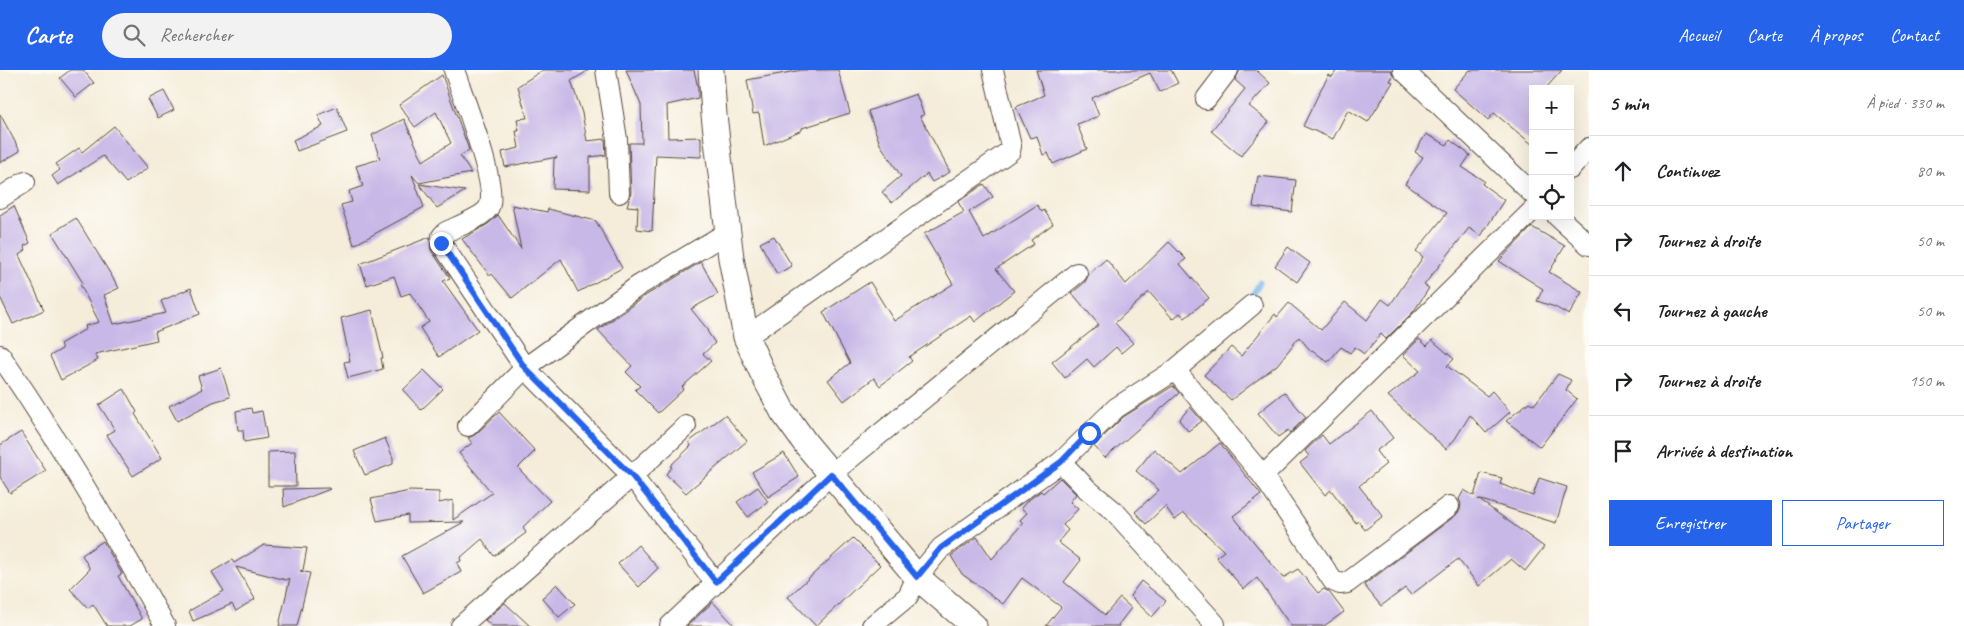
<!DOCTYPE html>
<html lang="fr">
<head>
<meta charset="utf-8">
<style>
  :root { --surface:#fff; --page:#f2f2f2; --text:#202124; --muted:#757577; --line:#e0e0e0; --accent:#2563eb }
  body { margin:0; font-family:Caveat,sans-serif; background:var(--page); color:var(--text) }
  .controls { position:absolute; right:15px; top:15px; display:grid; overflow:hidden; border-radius:0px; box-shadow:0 5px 20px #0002 }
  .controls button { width:45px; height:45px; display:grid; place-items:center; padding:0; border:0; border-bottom:1px solid var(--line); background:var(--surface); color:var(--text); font:25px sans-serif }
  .stop { position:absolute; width:15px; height:15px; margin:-11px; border:4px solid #2563eb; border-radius:50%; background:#fff }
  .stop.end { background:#2563eb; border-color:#fff; box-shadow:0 1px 5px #0008 }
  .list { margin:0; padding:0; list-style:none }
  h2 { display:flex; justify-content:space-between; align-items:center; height:65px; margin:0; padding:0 20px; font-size:21px }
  h2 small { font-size:16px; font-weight:400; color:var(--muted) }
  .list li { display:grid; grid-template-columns:32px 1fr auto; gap:15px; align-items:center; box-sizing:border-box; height:70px; padding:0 20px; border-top:1px solid var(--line) }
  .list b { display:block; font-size:19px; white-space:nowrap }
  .list em { font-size:16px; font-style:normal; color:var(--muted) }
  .actions { display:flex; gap:10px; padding:15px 20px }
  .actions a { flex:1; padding:11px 0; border:1px solid var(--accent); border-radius:0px; text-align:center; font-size:18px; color:var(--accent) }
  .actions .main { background:var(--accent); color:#fff }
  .icon { flex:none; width:28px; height:28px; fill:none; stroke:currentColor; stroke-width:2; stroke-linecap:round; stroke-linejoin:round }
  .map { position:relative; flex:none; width:1589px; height:556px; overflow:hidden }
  header { display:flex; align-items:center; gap:30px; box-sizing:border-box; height:70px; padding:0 25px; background:var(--accent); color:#fff }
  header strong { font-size:24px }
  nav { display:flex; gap:28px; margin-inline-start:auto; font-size:18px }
  .search { width:350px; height:45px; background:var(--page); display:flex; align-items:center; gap:12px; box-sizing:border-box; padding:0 18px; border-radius:28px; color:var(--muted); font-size:19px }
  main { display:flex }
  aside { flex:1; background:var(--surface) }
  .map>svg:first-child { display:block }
</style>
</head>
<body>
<header>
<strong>Carte</strong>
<div class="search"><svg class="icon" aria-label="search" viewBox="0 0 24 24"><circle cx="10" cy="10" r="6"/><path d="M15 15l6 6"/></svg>Rechercher</div>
<nav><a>Accueil</a><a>Carte</a><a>À propos</a><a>Contact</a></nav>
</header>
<main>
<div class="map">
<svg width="1589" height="556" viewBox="0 0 1589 556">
  <rect width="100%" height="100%" fill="#fdfcf7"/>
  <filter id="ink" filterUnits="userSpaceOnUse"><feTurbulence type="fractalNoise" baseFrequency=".02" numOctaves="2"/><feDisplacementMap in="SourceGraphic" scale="10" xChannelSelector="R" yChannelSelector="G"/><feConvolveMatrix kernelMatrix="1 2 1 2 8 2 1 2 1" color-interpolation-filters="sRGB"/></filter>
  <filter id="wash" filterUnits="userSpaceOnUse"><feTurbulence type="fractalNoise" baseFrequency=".0096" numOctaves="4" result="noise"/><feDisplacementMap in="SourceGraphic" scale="20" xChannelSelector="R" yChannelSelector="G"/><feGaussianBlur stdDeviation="1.12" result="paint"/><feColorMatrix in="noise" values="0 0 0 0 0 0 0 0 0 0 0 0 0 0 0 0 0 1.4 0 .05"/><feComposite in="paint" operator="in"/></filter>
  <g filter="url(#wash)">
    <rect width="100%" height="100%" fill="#f5edda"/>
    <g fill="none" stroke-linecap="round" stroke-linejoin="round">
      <path stroke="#77b6eb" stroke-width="5.5" d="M1249 231 1260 212"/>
    </g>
    <g id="blocks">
      <path fill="#c7b8e7" d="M70 0H83L94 13 76 27 60 8Z
        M543 0H589L571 11 582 43 587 71 605 69 606 85 590 87V120L553 119 554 89 557 87 505 97 502 82 519 78 516 61H519L517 49 527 48 518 16Z
        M626 0H694L698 18V28L667 35 668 68 701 67V87L656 85 652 161 637 159 638 137 627 136 631 123 629 73H642L641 35Z
        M802 0H838L850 43 802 58V60L764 76 759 43 753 44 747 10Z
        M1036 0H1171L1178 13 1160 22 1150 3 1092 28 1099 46 1077 54 1087 79 1053 94 1048 83 1043 85 1037 66 1030 68 1016 37 1044 25Z
        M1240 0H1256L1270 13 1249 36 1269 52 1241 86 1211 61 1245 19 1235 10Z
        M1337 0H1391L1393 6 1390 11 1393 12 1368 52 1348 40 1333 69 1303 56 1321 19 1329 5 1332 7Z
        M1470 0H1562L1545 19H1533V75L1494 43 1488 50 1453 19Z
        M442 5 469 80 460 86 471 103 419 113 412 105 424 137 354 175 341 135 352 132 349 121 363 116 356 96 380 89 372 65 404 49 423 91 451 73 436 42 415 57 399 35Z
        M164 21 174 40 158 48 148 29Z
        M916 24 924 45 920 46 950 102 932 112 927 104 892 133 882 122 901 106 880 74 868 41Z
        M337 37 347 62 297 81 293 70 323 56 318 45Z
        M0 44 20 81 0 93Z
        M114 56 148 98 126 113 103 86 58 115 52 106 60 100 56 94 79 78 82 82Z
        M1426 64 1447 75 1450 70 1470 85 1462 97 1484 111 1482 114 1504 130 1481 166 1469 158 1424 215 1429 218 1414 241 1386 269 1381 264 1364 284 1355 277 1350 283 1341 277 1328 292 1312 280 1311 281 1299 267 1277 295 1231 330 1204 305 1231 277 1241 286 1275 244 1277 247 1289 233 1321 260 1345 232 1367 250 1382 229 1390 235 1423 187 1416 181 1447 143 1405 114 1423 87 1415 82Z
        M1258 106 1296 110 1292 142 1253 137Z
        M419 114 465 121 437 138Z
        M984 114 993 127 969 142 984 169 1037 135 1042 142 1044 140 1053 154 1031 170 1034 174 996 199 1014 221 975 252 971 246 909 287 912 291 880 316 874 308 844 331 828 310 850 293 823 242 870 212 894 251 953 214 924 164 964 142 958 132Z
        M512 135 547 142 548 139 596 151 622 198 578 222 561 189 512 228 492 204 490 206 462 169 488 154 498 145 521 179Z
        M14 136 30 173 24 176 26 180 19 185 44 240 13 254 0 227V145Z
        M76 148 119 218 104 225 114 254 166 243 161 231 191 218 200 244 155 262 157 270 95 284 98 290 61 310 50 286 62 279 60 274 86 259 85 256 99 252 80 214 83 213 52 163Z
        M1532 157 1565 176 1549 202 1582 222 1569 245 1555 237 1537 231 1543 219 1499 191Z
        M774 166 792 196 777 204 760 173Z
        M430 167 431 180 450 208 443 211 478 260 439 287 420 258 429 252 410 223 401 226 394 206 367 215 360 194Z
        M1169 172 1186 189 1180 194 1209 228 1185 248 1180 243 1173 249 1149 222 1115 253 1133 273 1121 283 1116 277 1094 297 1087 289 1065 308 1052 292 1099 255 1072 223 1085 212 1089 204 1106 189 1126 214Z
        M1288 177 1310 193 1297 212 1275 196Z
        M701 192 718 224 691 239 708 260 707 261 715 273 703 284 711 291 682 317 684 319 658 343 635 320 640 316 626 302 632 296 598 260 645 226Z
        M372 240 383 288H381L383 299 348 308 344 292 350 291 341 248Z
        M1419 269 1427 276 1432 270 1454 289 1447 296 1487 326 1492 321 1510 342 1486 363 1470 345 1455 369 1446 379 1388 326 1420 301 1403 285Z
        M221 298 230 327 213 332 177 351 169 336 202 319 198 306Z
        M424 300 443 319 421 340 403 320Z
        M1558 304 1571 310 1566 320 1577 329 1540 377 1506 351 1529 332 1534 335Z
        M1173 316 1179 323 1105 388 1094 376 1123 347Z
        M124 319 137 342 135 344 162 388 133 406 107 365 115 360 99 335Z
        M1284 322 1306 347 1290 363 1288 360 1278 367 1258 343Z
        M1190 337 1202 351 1188 361 1179 350Z
        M251 338 252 343 262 341 267 368 244 372 243 360H238L236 341Z
        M1372 341 1393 368 1376 381 1386 394 1359 416 1383 446 1365 460 1358 451 1356 453 1331 420 1325 425 1300 393 1309 386 1305 381 1322 365 1329 374Z
        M499 342 535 381 518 398 550 431 523 457 526 463 508 476 494 486 482 469 460 488 461 491 457 493 461 502 423 523 402 486 464 452 408 453V445L377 451 371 429 410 421 439 422V433L453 430V450L492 423 459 383 472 373 468 368 476 364Z
        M725 345 747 371 686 423 666 404 672 397 670 396 691 376 689 372Z
        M21 362 46 401 10 423 0 407V375Z
        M385 368 393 388V394L365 405 354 381Z
        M1220 373 1261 425 1233 446 1283 508 1298 499 1318 523 1324 519 1329 522 1344 542 1324 556H1291L1257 508 1244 519 1216 487 1224 481 1184 443 1175 450 1165 436 1146 454 1135 442 1159 420 1136 401 1154 379 1182 404Z
        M295 381 296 416H268V382Z
        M784 383 799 407 768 427 752 402Z
        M1481 403 1502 408 1500 414 1533 426 1539 408 1567 417 1556 453 1478 429 1544 477 1525 501 1511 489 1479 516 1458 489 1411 525 1405 518 1381 536 1364 515 1456 445 1460 440 1461 434 1459 429 1464 420 1474 426Z
        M1060 408 1076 424 1070 432 1078 439 1063 455 1068 460 1058 472 1081 490 1064 512 1105 545 1120 528 1131 538 1118 555 1119 556H1046L1061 537 1022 508 1003 534 962 504 951 486 977 467 992 489 1023 453 1020 450 1027 443 1021 438 1027 431 1041 421 1043 423Z
        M758 417 768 432 748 447 737 432Z
        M329 418 330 419 284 437 283 419Z
        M853 468 880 495 816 556 788 527Z
        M103 471 122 504 118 506 142 549 130 556H107L93 534 88 538 70 519 90 499 82 485Z
        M264 475 307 478 303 500 300 501 310 503 297 556H279L290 508 286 510 236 497 255 529 236 541 232 534 193 551 189 541 224 521 212 502 232 490 234 493Z
        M638 475 658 498 639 517 618 494Z
        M1141 511 1166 531 1152 547 1130 526Z
        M557 514 575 534 559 547 542 528Z
        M713 532 735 556H687Z
        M505 533 530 556H492L485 550Z"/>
    </g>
  </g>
  <g filter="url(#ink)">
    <use href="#blocks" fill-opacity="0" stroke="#57473a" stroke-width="1"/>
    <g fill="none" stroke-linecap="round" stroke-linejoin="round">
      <defs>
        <path id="minor" d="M454 0C462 24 499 117 489 137 484 147 456 157 446 162L442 166 441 173 525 298 632 406 716 513
          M606 0 617 69 619 123
          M1403 0 1533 124
          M1206 29 1228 0
          M1570 99 1589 78
          M0 128 25 112
          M1557 146 1589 175
          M746 267 1010 81 1011 76 993 0
          M0 285C60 373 114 463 165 556
          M1175 300 1263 406 1333 511 1340 514 1347 513 1449 436
          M468 356 525 298 638 216 728 162
          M1061 392 1087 419 1115 442 1215 554
          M1263 406 1533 140
          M461 556 632 406 686 356
          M670 556 831 404 1077 203
          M872 556 908 526 917 507 941 478 1061 392 1116 338 1175 300 1252 235"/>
        <path id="tertiary" d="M711 0 714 45 731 188 746 267 763 304 783 342 806 374 917 507 974 556"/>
      </defs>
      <use href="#minor" stroke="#57473a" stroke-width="22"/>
      <use href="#tertiary" stroke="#57473a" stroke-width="27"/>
      <use href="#minor" stroke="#fff" stroke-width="20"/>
      <use href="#tertiary" stroke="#fff" stroke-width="25"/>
    </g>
  </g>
  <g fill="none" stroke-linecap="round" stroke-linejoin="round" filter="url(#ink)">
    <path stroke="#2563eb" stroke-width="6" d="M441 173 525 298 632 406 716 512 831 404 917 507 941 478 1061 392 1089 363"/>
  </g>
</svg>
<div class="controls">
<button>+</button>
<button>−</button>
<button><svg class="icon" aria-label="locate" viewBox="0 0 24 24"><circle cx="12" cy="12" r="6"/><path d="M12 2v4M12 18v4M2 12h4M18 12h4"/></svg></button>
</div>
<div class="stop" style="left:1089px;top:363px"></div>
<div class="stop end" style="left:441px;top:173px"></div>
</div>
<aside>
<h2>5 min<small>À pied · 330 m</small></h2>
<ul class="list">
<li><svg class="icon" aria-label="ahead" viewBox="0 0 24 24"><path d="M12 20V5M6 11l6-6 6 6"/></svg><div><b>Continuez</b></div><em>80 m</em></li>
<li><svg class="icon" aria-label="right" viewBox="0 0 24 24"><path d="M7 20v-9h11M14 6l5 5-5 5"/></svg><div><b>Tournez à droite</b></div><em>50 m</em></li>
<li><svg class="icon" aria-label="left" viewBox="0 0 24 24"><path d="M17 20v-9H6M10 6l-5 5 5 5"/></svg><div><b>Tournez à gauche</b></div><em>50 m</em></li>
<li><svg class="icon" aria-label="right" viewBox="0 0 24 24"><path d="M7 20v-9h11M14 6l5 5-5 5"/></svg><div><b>Tournez à droite</b></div><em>150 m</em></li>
<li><svg class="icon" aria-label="arrive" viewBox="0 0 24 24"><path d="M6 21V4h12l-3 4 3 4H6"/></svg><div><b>Arrivée à destination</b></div></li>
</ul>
<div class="actions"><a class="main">Enregistrer</a><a>Partager</a></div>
</aside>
</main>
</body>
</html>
